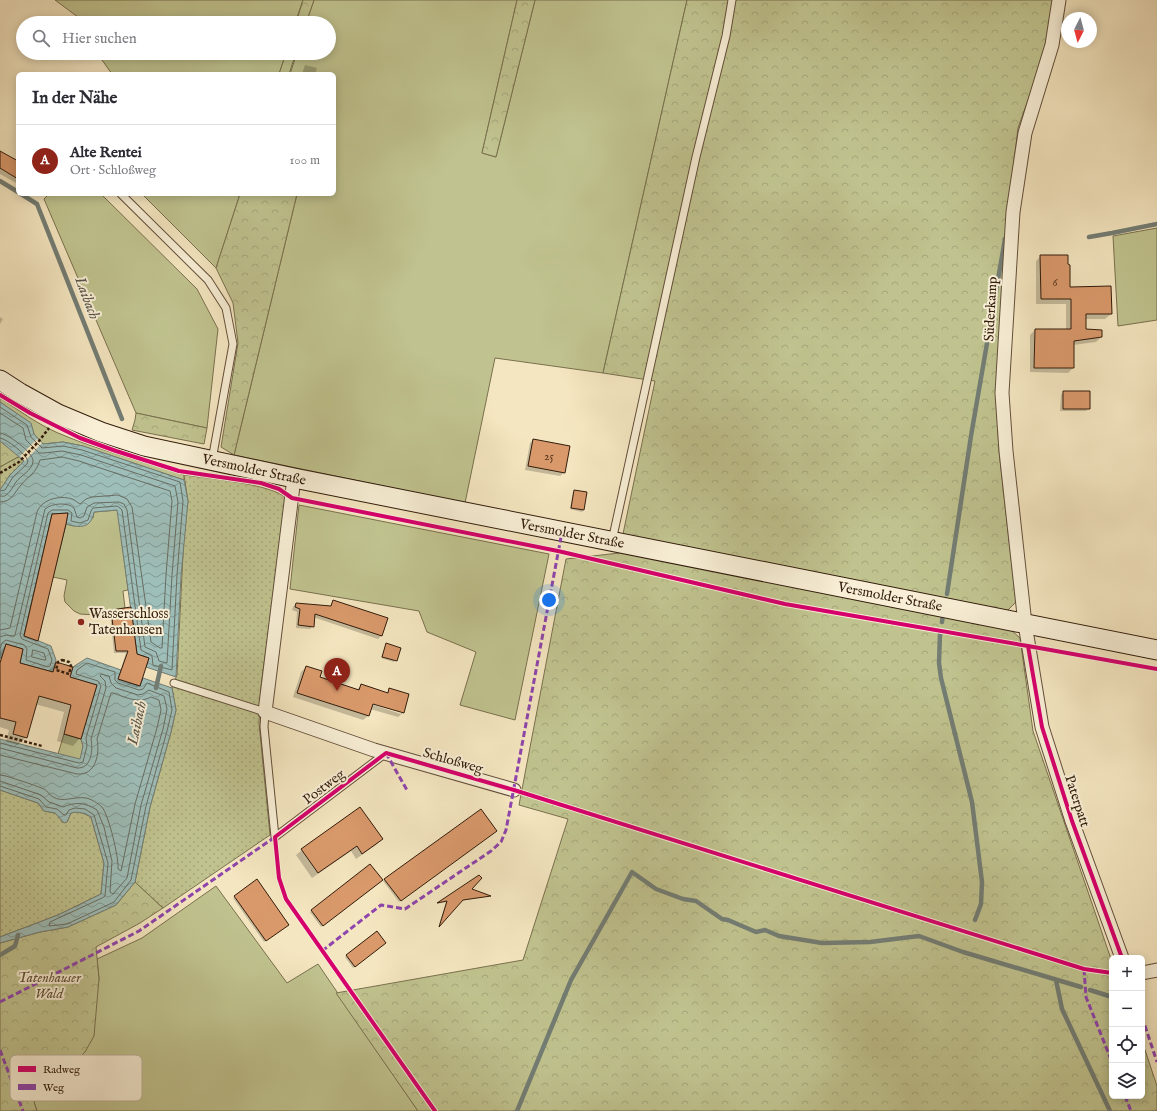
<!DOCTYPE html>
<html lang="de">
<head>
<meta charset="utf-8">
<style>
  :root { --surface:#fff; --page:#f2f2f3; --text:#2b2b33; --muted:#7c7c81; --line:#e1e1e2; --accent:#8f2418 }
  body { margin:0; font-family:"IM FELL English",serif; background:var(--page); color:var(--text) }
  .controls { position:absolute; right:12px; bottom:12px; display:grid; overflow:hidden; border-radius:6px; box-shadow:0 2px 10px #0003 }
  .controls button { width:36px; height:36px; display:grid; place-items:center; padding:0; border:0; border-bottom:1px solid var(--line); background:var(--surface); color:var(--text); font:20px sans-serif }
  .compass { position:absolute; left:1061px; top:12px; width:36px; height:36px; border-radius:50%; background:var(--surface); box-shadow:0 2px 10px #0003; rotate:186deg }
  .you { position:absolute; left:549px; top:600px; width:14px; height:14px; margin:-10px; border:3px solid #fff; border-radius:50%; background:#1a73e8; box-shadow:0 0 0 6px #1a73e833 }
  .badge { display:grid; place-items:center; width:26px; height:26px; border-radius:50%; background:var(--accent); color:#fff; font-size:13px; font-weight:700 }
  .pin { position:absolute; translate:-50% -33px; filter:drop-shadow(0 1px 2px #0008) }
  .pin::after { content:''; position:absolute; top:21px; width:14px; height:12px; background:inherit; clip-path:polygon(0 0,100% 0,50% 100%) }
  .list { margin:0; padding:0; list-style:none }
  h2 { display:flex; justify-content:space-between; align-items:center; height:52px; margin:0; padding:0 16px; font-size:17px }
  h2 small { font-size:13px; font-weight:400; color:var(--muted) }
  .list li { display:grid; grid-template-columns:26px 1fr auto; gap:12px; align-items:center; box-sizing:border-box; height:72px; padding:0 16px; border-top:1px solid var(--line) }
  .list b { display:block; font-size:15px; white-space:nowrap }
  .list p { margin:0; font-size:13px; white-space:nowrap; color:var(--muted) }
  .list em { font-size:13px; font-style:normal; color:var(--muted) }
  .icon { flex:none; width:22px; height:22px; fill:none; stroke:currentColor; stroke-width:2; stroke-linecap:round; stroke-linejoin:round }
  .map { position:relative; flex:none; width:1157px; height:1111px; overflow:hidden }
  .search { position:absolute; background:var(--surface); box-shadow:0 2px 10px #0003; left:16px; top:16px; width:320px; height:44px; display:flex; align-items:center; gap:10px; box-sizing:border-box; padding:0 14px; border-radius:22px; color:var(--muted); font-size:15px }
  .panel { position:absolute; background:var(--surface); box-shadow:0 2px 10px #0003; left:16px; top:72px; width:320px; height:124px; border-radius:6px }
  .map>svg:first-child { display:block }
</style>
</head>
<body>
<div class="map">
<svg width="1157" height="1111" viewBox="0 0 1157 1111">
  <defs>
    <pattern id="forest-crowns" width="20" height="18" patternUnits="userSpaceOnUse"><rect width="20" height="18" fill="#c0c38f"/><path d="M2 6a3 3 0 1 1 6 0M12 15a3 3 0 1 1 6 0" fill="none" stroke="#a5a77a"/></pattern>
    <pattern id="park-dots" width="8" height="8" patternUnits="userSpaceOnUse"><rect width="8" height="8" fill="#c0c38f"/><path d="M2 2h.1M6 6h.1" fill="none" stroke="#a5a77a" stroke-width="1.8" stroke-linecap="round"/></pattern>
    <pattern id="water-waves" width="16" height="10" patternUnits="userSpaceOnUse"><rect width="16" height="10" fill="#9ebeb9"/><path d="M0 5q4-4 8 0t8 0" fill="none" stroke="#819a95"/></pattern>
  </defs>
  <rect width="100%" height="100%" fill="#f4e6c0"/>
  <filter id="stains"><feTurbulence type="fractalNoise" baseFrequency=".005" numOctaves="4"/><feColorMatrix values="0 0 0 0 .2 0 0 0 0 .09 0 0 0 0 .02 0 0 0 .5 -.17"/></filter>
  <radialGradient id="worn" r=".72"><stop offset=".6" stop-color="#630" stop-opacity="0"/><stop offset="1" stop-color="#630" stop-opacity=".3"/></radialGradient>
  <path fill="#c0c38f" stroke="#79704e" d="M55 0H303L295 23H86Z
    M314 0H517L482 153 496 157 535 0H687L603 373 495 358 465 503 234 455 297 194H334V74H290L297 53H329V23H306Z
    M97 53H286L279 74H112Z
    M49 194H101L197 289 218 329 207 428 136 413 44 199Z
    M142 194H240L216 268Z
    M1157 228V320L1118 326 1113 236Z
    M0 398C19 410 37 424 58 433 98 450 142 461 184 475V480L83 446 63 442 43 444 34 434 30 423 0 402Z
    M299 505 549 554 515 720 460 705 476 652 427 632 419 611 290 589Z
    M118 510 128 590 123 591 125 608 112 616 80 614 74 611 65 602 64 596 67 580 53 577 66 524 74 526 93 518 94 512Z
    M64 734 81 739 83 746 81 760 58 754Z
    M216 886 287 983 318 964 418 1111H37L34 1102 85 1052 99 979 97 959 142 938Z"/>
  <path fill="url(#forest-crowns)" stroke="#79704e" d="M303 0H314L306 23H296Z
    M517 0H535L496 157 482 153Z
    M687 0H1053L1047 47 1018 128 1006 230 996 394 999 451 1016 602 1008 610 1011 630 1020 638 1033 731 1112 962V1096H1142V1041L1157 1086V1111H418L336 993 523 960 568 819 519 805 566 559 619 553 655 381 603 373Z
    M286 53H296L289 74H279Z
    M240 194H297L234 455 221 447 238 343 233 303 216 268Z
    M136 413 207 428 204 444 132 430 135 420Z
    M0 441 20 456 0 467Z
    M135 882 163 908 140 923 96 947 99 979 94 1036 85 1052 34 1102 37 1111H0V943L40 932 68 927 116 905Z"/>
  <path fill="url(#park-dots)" stroke="#79704e" d="M20 456 25 461 10 475 0 490V467Z
    M184 475C206 478 272 484 286 498L261 687 259 723 270 835 163 908 135 882 150 807 171 732 176 710 172 688 177 675 184 534 188 501Z
    M0 790 38 803 44 811 55 813 59 816 62 822H67L71 813C78 811 84 813 91 817L104 863 101 894 58 915 0 937Z"/>
  <path fill="url(#water-waves)" stroke="#737d74" d="M0 402 31 423 34 434 43 444 63 442 83 446 184 480 188 501 181 576 176 677 146 667 149 658 137 654 117 510 94 512C91 529 80 528 66 524L68 513 52 514 24 635 51 646 56 660 53 672 20 663 23 649 6 644 2 658H0V490L10 475 24 461 0 441Z
    M87 658 121 670 119 679 140 686 143 678 172 688 176 710 171 732 150 807 135 882 116 905 68 927 40 932 0 943V937L58 915 101 894 104 863 91 817C84 813 78 811 71 813L67 822 64 823 55 813 44 811 38 803 0 790V739L80 759 83 746 81 739 97 685 70 677 73 667Z"/>
  <path fill="#f4e6c0" d="M37 439 42 443 25 461 20 456Z"/>
  <path fill="#0003" fill-rule="evenodd" d="M305 65 317 68 315 74H302Z
    M0 152 18 162V184L0 174Z
    M1041 256 1069 288 1111 314 1105 319H1085V330L1101 337 1096 342 1073 345V368L1068 373 1030 372V335L1035 330H1066V304H1036V261Z
    M0 317 3 319 0 324Z
    M1063 392 1089 408 1086 411H1060L1061 395Z
    M533 440 569 447 564 473 560 476 525 470 530 443Z
    M575 491 586 493 583 510 582 512 570 509 573 492Z
    M52 515 37 641 36 642 23 637 51 517Z
    M333 601 386 619 381 636 378 639 313 617V626L310 629 296 628 297 612 292 610 293 607 296 604 330 606Z
    M130 609 139 685 137 688 117 681 126 653H114L110 613 112 611Z
    M6 645 18 663 48 671 56 663 69 678 80 738 73 746 57 741 64 712 35 704 26 737 18 745 6 742 9 730 0 727V651Z
    M386 645 399 649 394 662 381 658Z
    M306 667 319 678 356 690 362 685 386 693 390 689 403 713 398 717 370 709 368 716 363 720 293 697 301 672ZM368 702 401 711V714L368 703Z
    M495 832 399 902 383 881 385 880Z
    M382 839 376 845 356 859 351 851 312 878 296 855 302 850Z
    M370 866 380 882 321 927 310 912Z
    M479 877 470 890 490 896 460 901 439 925 446 902 437 904Z
    M235 897 286 926 264 942 233 898Z
    M377 932 383 945 353 968 345 957Z"/>
  <g fill="none" stroke-linecap="round" stroke-linejoin="round">
    <path stroke="#686d62" stroke-width="1" d="M0 407 27 425 31 437 42 448 63 446 82 450 180 482 183 501 177 575 172 670 153 665 152 656 141 650 122 510 120 508 117 506 93 508 91 511 88 520 80 523 71 521 72 513 68 510H52L48 513 20 635 22 639 48 649 52 660 50 666 48 667 26 660 27 649 24 645 6 640 2 643 0 649
      M0 413 23 428 26 440 39 453H44L62 451 81 455 175 486 178 502 172 575 167 663 159 661 156 652 145 647 127 510 124 504 119 502 94 503 87 507 84 516 80 518 77 517 74 508C68 502 52 503 45 509L15 635 13 636 6 635 0 637
      M0 433C8 434 33 452 33 461 33 470 20 476 16 482 13 486 11 492 6 495 4 497 3 496 0 496
      M0 438C7 439 26 454 28 461L27 464 13 477 5 490 0 491
      M0 502C12 502 14 493 21 485 30 474 35 475 40 460L62 457 79 461 170 491 172 501 166 575 162 648H160L151 642 132 507 127 499 118 495 92 497 86 499 80 504C78 503 75 500 72 499 60 495 42 499 37 512L10 628 0 630
      M33 650 44 653 46 660H44L32 657Z
      M0 743 79 763 83 762 87 746 86 738 101 686 98 681 76 674 77 670 87 663 115 672V680L118 683 139 690 143 689 147 683 169 692 172 710 167 731 146 806 131 880 114 902 67 924 49 926 50 922 102 898 105 896 108 863 94 815 85 809 75 808 69 810 66 815H64L57 809 46 807 39 799 0 786
      M0 748 77 768C92 769 93 749 91 739L106 688 105 681 100 676 101 674 109 676 111 683 116 688 138 695 143 694 149 690 164 696 167 709 163 729 141 805 127 878 113 894 110 892 112 861 104 827 97 810C85 802 75 802 63 807L58 805 49 802 41 795 0 781
      M0 755 77 774C96 776 100 753 97 739L111 693H113C125 697 138 704 151 697L159 700 161 710 157 728 135 804 121 871 118 869C119 858 109 816 102 807 98 803 91 799 86 798 74 796 63 803 53 797 49 795 48 791 44 789 32 784 18 780 6 776L0 775"/>
    <path stroke="#737d74" stroke-width="4.5" d="M0 181 18 192
      M21 194 37 204 122 419
      M1089 237 1112 233 1157 224
      M947 594 971 436 1005 239
      M942 622 943 614
      M940 634 939 663 941 678 972 802 982 882 981 904 975 920
      M156 688 161 666
      M0 955 15 946 18 935
      M1056 980 1062 1009 1110 1111
      M1090 990 1112 997
      M517 1111 571 980 632 872 656 889 683 899 696 901 722 919 728 920 756 932 765 930 779 936 822 943 870 942 919 936 963 952 1081 987"/>
  </g>
  <path fill="#d9996b" stroke="#321c0c" d="M0 151 18 161V179L0 168Z
    M1040 255H1068V264L1070 265V287L1111 286 1112 314H1086V329L1102 330V337L1074 341V368H1034L1035 329H1071V299H1041Z
    M1063 391H1090V409H1063Z
    M533 439 570 446 565 473 528 466Z
    M574 490 587 492 584 510 571 508Z
    M68 513 66 524 38 641 24 636 52 514Z
    M333 600 388 618 382 636 315 614 314 627 298 625 300 609 295 607 296 603 331 606Z
    M131 607 137 654 149 658 140 686 118 679 128 651H116L111 610Z
    M386 643 401 648 397 661 382 657Z
    M6 644 23 649 20 663 53 672 56 662 73 667 70 677 97 685 81 739 64 734 71 705 39 696 27 738 13 734 16 722 0 718V663Z
    M306 666 322 671 320 677 359 690 361 684 388 693 389 688 409 694 404 713 373 704 369 716 297 693Z
    M360 807 383 839 362 854 357 846 318 873 301 849Z
    M481 809 497 831 401 901 384 879Z
    M370 864 383 880 323 926 311 910Z
    M479 875 482 878 472 889 491 896 463 900 439 927 447 901 437 903Z
    M257 879 289 925 266 941 234 896Z
    M377 931 386 943 355 967 346 955Z"/>
  <g fill="none" stroke-linecap="round" stroke-linejoin="round">
    <defs>
      <path id="service" d="M121 194 208 280 226 308 233 344 212 460
        M612 541 696 157 726 36 732 0
        M174 683 265 712 264 727 275 837
        M275 837 386 753"/>
      <path id="minor" d="M1059 0 1052 45 1025 133 1013 212 1002 393 1006 451 1025 624 1042 727 1072 821 1122 958
        M294 478 265 712 374 750 514 790
        M1142 973 1157 970"/>
      <path id="secondary" d="M0 380 20 393 58 414 101 432 144 446 294 478 1157 650"/>
    </defs>
    <use href="#service" stroke="#624e39" stroke-width="9"/>
    <use href="#minor" stroke="#624e39" stroke-width="15"/>
    <use href="#secondary" stroke="#321c0c" stroke-width="21"/>
    <path stroke="#321c0c" stroke-width="2.5" stroke-dasharray="3 2" stroke-linecap="butt" d="M0 473 19 462 39 441 49 428
      M62 660 69 662 71 666 69 674 56 670 58 662Z
      M0 735 42 746"/>
    <use href="#service" stroke="#f8efd6" stroke-width="7"/>
    <use href="#minor" stroke="#f8efd6" stroke-width="13"/>
    <use href="#secondary" stroke="#f8efd6" stroke-width="19"/>
    <path stroke="#8e44ad" stroke-width="3" stroke-dasharray="6 3" stroke-linecap="butt" d="M386 753 408 792
      M322 951 381 905 405 909 491 851 501 842 506 830 562 532
      M1084 969 1086 997 1112 1062
      M0 1002 139 931 275 837V840
      M1142 1017 1157 1062
      M0 1050 23 1111
      M1125 1096 1131 1111"/>
    <defs>
      <path id="cycleway" d="M0 395 30 413 80 438 116 451 179 471 261 483 279 489 292 498 558 551 785 604 1028 646 1157 669
        M1028 646 1042 727 1072 821 1122 958
        M435 1111 286 899 279 878 275 837 386 753 514 790 1084 969 1112 973"/>
    </defs>
    <use href="#cycleway" stroke="#f8efd6" stroke-width="6"/>
    <use href="#cycleway" stroke="#d6006c" stroke-width="4"/>
  </g>
  <circle fill="#8f2418" stroke="#f8efd6" stroke-width="1.5" cx="81" cy="622" r="4"/>
  <g text-anchor="middle" dominant-baseline="central" stroke-width="4" stroke-linejoin="round" paint-order="stroke">
    <g font-size="12" fill="#5c3b24">
      <text x="1055" y="282">6</text>
      <text x="549" y="456">25</text>
    </g>
    <g font-size="14" fill="#321c0c" stroke="#f8efd6">
      <text transform="translate(991 309) rotate(-87)">Süderkamp</text>
      <text transform="translate(254 470) rotate(12)">Versmolder Straße</text>
      <text transform="translate(572 534) rotate(11)">Versmolder Straße</text>
      <text transform="translate(890 597) rotate(11)">Versmolder Straße</text>
      <text transform="translate(453 761) rotate(16)">Schloßweg</text>
      <text transform="translate(324 787) rotate(-37)">Postweg</text>
      <text transform="translate(1077 801) rotate(72)">Paterpatt</text>
    </g>
    <g font-size="14" fill="#321c0c" stroke="#f8efd6" text-anchor="start">
      <text x="89" y="614">Wasserschloss<tspan x="89" dy="16">Tatenhausen</tspan></text>
    </g>
    <g font-size="14" font-style="italic" fill="#5d4e33" stroke="#f8efd6">
      <text x="49" y="978">Tatenhauser<tspan x="49" dy="16">Wald</tspan></text>
    </g>
    <g font-size="15" font-style="italic" fill="#585549" stroke="#f8efd6">
      <text transform="translate(87 298) rotate(69)">Laibach</text>
      <text transform="translate(137 723) rotate(-78)">Laibach</text>
    </g>
  </g>
  <rect x="10" y="1055" width="132" height="46" rx="6" fill="#f8efd6" stroke="#bdb099" stroke-width="1"/>
  <rect x="18" y="1066" width="18" height="6" fill="#d6006c"/>
  <rect x="18" y="1084" width="18" height="6" fill="#8e44ad"/>
  <g font-size="11" fill="#321c0c">
    <text x="43" y="1073">Radweg</text>
    <text x="43" y="1091">Weg</text>
  </g>
  <rect width="100%" height="100%" filter="url(#stains)"/>
  <rect width="100%" height="100%" fill="url(#worn)"/>
</svg>
<div class="controls">
<button>+</button>
<button>−</button>
<button><svg class="icon" aria-label="locate" viewBox="0 0 24 24"><circle cx="12" cy="12" r="6"/><path d="M12 2v4M12 18v4M2 12h4M18 12h4"/></svg></button>
<button><svg class="icon" aria-label="layers" viewBox="0 0 24 24"><path d="M12 4l9 5-9 5-9-5zM3 14l9 5 9-5"/></svg></button>
</div>
<svg class="compass" viewBox="-18 -18 36 36"><path d="M0-13l5 13h-10z" fill="#e53935"/><path d="M0 13l5-13h-10z" fill="#7c7c81"/></svg>
<div class="you"></div>
<div class="pin badge" style="left:337px;top:691px">A</div>
<div class="search"><svg class="icon" aria-label="search" viewBox="0 0 24 24"><circle cx="10" cy="10" r="6"/><path d="M15 15l6 6"/></svg>Hier suchen</div>
<section class="panel">
<h2>In der Nähe<small></small></h2>
<ul class="list">
<li><span class="badge">A</span><div><b>Alte Rentei</b><p>Ort · Schloßweg</p></div><em>100 m</em></li>
</ul>
</section>
</div>
</body>
</html>
